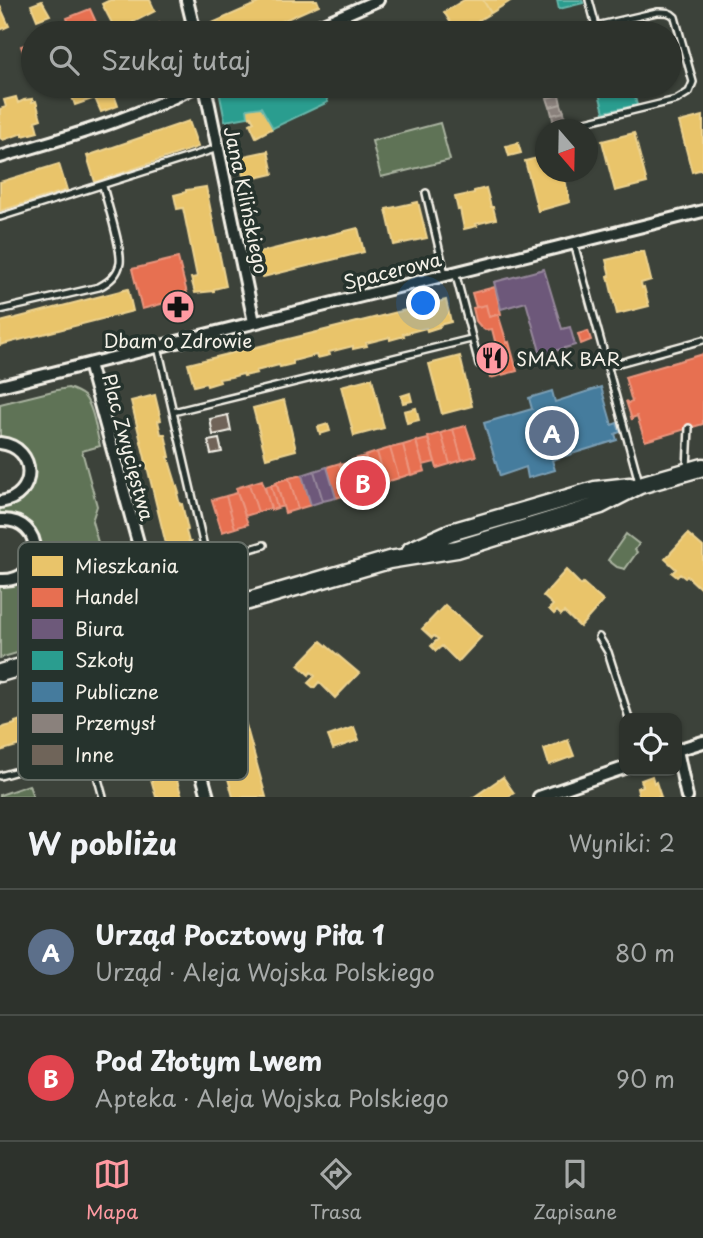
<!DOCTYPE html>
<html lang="pl">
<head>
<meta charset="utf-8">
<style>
  :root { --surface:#2d322c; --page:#393e38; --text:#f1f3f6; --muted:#a7aaa9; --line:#484d48; --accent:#ff9aa2 }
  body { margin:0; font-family:"Playpen Sans",sans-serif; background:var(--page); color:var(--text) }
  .controls { position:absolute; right:21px; bottom:21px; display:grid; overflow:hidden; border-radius:14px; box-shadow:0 2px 5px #0004 }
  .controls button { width:63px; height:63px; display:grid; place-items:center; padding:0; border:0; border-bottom:2px solid var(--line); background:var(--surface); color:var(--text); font:35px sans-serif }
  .compass { position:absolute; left:535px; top:119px; width:63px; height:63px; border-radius:50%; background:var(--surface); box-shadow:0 2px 5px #0004; rotate:160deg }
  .you { position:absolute; left:424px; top:304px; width:24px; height:24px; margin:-18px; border:5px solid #fff; border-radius:50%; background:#1a73e8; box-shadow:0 0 0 10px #1a73e833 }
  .badge { display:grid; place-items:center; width:46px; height:46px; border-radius:50%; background:var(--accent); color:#fff; font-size:23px; font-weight:700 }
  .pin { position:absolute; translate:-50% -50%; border:4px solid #fff; box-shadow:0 2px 7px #0006 }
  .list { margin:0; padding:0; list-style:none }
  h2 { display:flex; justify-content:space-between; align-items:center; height:91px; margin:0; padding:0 28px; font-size:30px }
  h2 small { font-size:23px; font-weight:400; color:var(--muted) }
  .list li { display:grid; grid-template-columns:46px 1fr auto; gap:21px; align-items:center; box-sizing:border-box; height:126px; padding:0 28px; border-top:2px solid var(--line) }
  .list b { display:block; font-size:26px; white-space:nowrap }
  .list p { margin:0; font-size:23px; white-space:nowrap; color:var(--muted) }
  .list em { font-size:23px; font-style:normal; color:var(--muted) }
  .icon { flex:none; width:38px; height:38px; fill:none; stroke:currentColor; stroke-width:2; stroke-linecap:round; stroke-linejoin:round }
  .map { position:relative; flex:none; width:703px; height:797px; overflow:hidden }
  .search { position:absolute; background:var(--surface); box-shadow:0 2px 5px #0004; left:21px; right:21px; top:21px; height:77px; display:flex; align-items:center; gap:18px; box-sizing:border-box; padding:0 24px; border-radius:38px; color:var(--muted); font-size:26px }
  .sheet { height:343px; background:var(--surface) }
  nav { display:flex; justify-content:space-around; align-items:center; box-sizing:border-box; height:98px; border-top:2px solid var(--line); background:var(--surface); font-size:19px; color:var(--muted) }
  nav a { display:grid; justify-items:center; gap:4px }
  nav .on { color:var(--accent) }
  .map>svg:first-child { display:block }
</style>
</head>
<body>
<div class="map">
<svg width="703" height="797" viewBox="0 0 703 797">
  <rect width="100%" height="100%" fill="#3c423a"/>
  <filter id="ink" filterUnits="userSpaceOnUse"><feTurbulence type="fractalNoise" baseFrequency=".0143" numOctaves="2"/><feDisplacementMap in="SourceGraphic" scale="14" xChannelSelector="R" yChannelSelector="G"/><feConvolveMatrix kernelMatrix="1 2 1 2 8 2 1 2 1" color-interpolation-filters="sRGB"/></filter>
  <g filter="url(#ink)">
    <path fill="#5e7356" stroke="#a9b29f" stroke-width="2" d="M440 123 450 160 381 177 372 141Z
      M68 388C74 390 79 392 84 396 94 408 96 431 100 446L82 451 97 506 92 521 111 589 137 582C144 609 137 615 113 625L0 658V580L28 569 31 536 0 520V502L21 493 26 460 0 443V404L57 390Z
      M626 534 639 544 635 550 637 552 625 569 617 567 608 560Z
      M29 785 33 797H0V795Z"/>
    <path fill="#e9c46a" stroke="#ecd290" stroke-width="2" d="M110 0H150L155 11 116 31 102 4Z
      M265 0H317L319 5 255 33H214L210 24Z
      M464 0H483L491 13 457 33 444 12Z
      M483 0H512L491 13Z
      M42 1 50 15 37 20 31 5Z
      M0 6 9 26 0 30Z
      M421 24 425 33H402Z
      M73 86H111L118 106 101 112 95 98 75 105 70 91 74 89Z
      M16 97 18 103 24 100 32 99V102L36 101 41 119 35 121 38 132 23 136V133L3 140 0 138V109L6 107 4 100Z
      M261 107 273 128 256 137 250 124 254 122 251 116 248 117 247 109Z
      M703 116V169L692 172 679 122Z
      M189 121 198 147 95 182 87 156Z
      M634 133 647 183 615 191 602 141Z
      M518 143 521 153 509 156 506 146Z
      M268 151 273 174 255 178 254 174 243 176 239 157Z
      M546 156V172H563L570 202 538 211 525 161Z
      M59 164 67 190 0 211V182Z
      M206 187 226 286 214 289V291L195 293 191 278 197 277 183 208 177 209 174 195 186 192V190Z
      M486 188 491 207H493L496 219 476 224 477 226 464 229 460 209 458 210 455 197 474 193V191Z
      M418 202 427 238 394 245 386 209Z
      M358 228 364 252 263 277 257 253Z
      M644 251 651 280 641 283 642 288 644 287 649 306 617 314 608 276H610L606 260Z
      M128 289 133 311 0 345V322Z
      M446 300 451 322 439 325 440 327 427 331 426 328 403 334 404 336 390 340V337L366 343 367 346 353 349V346L329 352 330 355 317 358 316 355 293 361V364L280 367 279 365 256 371 257 373 244 376 243 374 231 377 219 379 220 382 207 386 206 383 194 386 188 364Z
      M460 356 472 406 442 414 429 364Z
      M372 378 384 428 354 436 341 386Z
      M410 393 412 401 403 403 401 396Z
      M155 395 161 420 158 421 161 434H165L170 457H168L179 493H177L180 505 182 504 188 530 186 531 189 542H191L197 566 195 567 198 580 176 585 131 401Z
      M284 400 296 450 266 458 253 408Z
      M416 408 419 420 407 423 404 411Z
      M328 424 330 431 320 434 318 427Z
      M688 534 703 547V591L687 576 685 578 680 574 677 577 672 573 676 569 665 559Z
      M566 570 581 585 583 583 603 601 580 627 564 612 561 615 557 611 554 614 549 609 553 605 543 596Z
      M445 605 481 637 458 662 442 646 436 651 431 646 438 639 434 636 432 638 422 629Z
      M321 641 359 673 335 698 319 682 314 688 308 683 315 676 311 672 309 675 298 665Z
      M228 660 266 797H233L198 668Z
      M149 685 155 706 0 751V728L15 724V722L27 718 28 720 51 713V711L63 708 64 709 88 702V701L100 697 101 699 124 692V690Z
      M354 727 359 740 333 749 328 736Z
      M568 740 574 756 549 765 544 749Z
      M171 761 182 797H156L148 768Z
      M652 776 654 783 656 782 661 797H639L637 788 643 786 641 780Z
      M503 777 514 793 508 797H474Z"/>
    <path fill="#e76f51" stroke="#eb967e" stroke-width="2" d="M90 9 101 33H53L52 31 69 24 67 18Z
      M160 23 164 32 167 31 168 33H143L142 31Z
      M33 42V70L30 71 21 46Z
      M178 258 188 297 142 309 132 269Z
      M495 287 501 314 489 317 486 305 476 307 472 293Z
      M486 305 489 317 498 314 507 343 509 342 517 371 490 378 485 356 489 349 496 345 492 329 485 330 481 327 476 321 473 308Z
      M588 331 591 340 581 344 578 334Z
      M703 354V424L645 441 637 416 632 418V420L626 401 628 403 632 402 625 377Z
      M466 426 476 456 462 460 453 429Z
      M453 429 462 460 450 464 441 433Z
      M441 433 450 464 437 468 428 437Z
      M428 439 435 462 423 465 416 442Z
      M416 441 425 471 411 475 403 445Z
      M403 445 411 474 399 478 390 448Z
      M390 448 399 478 386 482 377 452Z
      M377 452 386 483 374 486 365 456Z
      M365 456 374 486 361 490 352 460Z
      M352 461 359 484 353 486 347 463Z
      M340 463 349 494 336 498 327 467Z
      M347 463 353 486 347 488 340 465Z
      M302 475 311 505 298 509 289 478Z
      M289 478 298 509 285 513 276 482Z
      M262 480 271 508 258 512 249 484Z
      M249 484 258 512 245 516 236 488Z
      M277 484 283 506 277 508 271 485Z
      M271 485 277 508 271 510 265 487Z
      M237 493 248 524 235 528 226 496Z
      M226 496 235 528 222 532 212 500Z"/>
    <path fill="#6d597a" stroke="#96879b" stroke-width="2" d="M544 269 562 329 570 327 575 345 541 355 526 302 501 309 494 282Z
      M327 467 336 498 323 501 314 471Z
      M314 471 323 501 311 505 302 475Z"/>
    <path fill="#2a9d8f" stroke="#67b6aa" stroke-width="2" d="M557 0H582L583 3 559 9Z
      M653 29 654 33H633Z
      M233 86H337L339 91 326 97 328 102 273 128 261 107 247 109 248 117 225 121 220 96 222 91Z
      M597 86H632L637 105 604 112Z"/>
    <path fill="#457b9d" stroke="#7a9eb4" stroke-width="2" d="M601 387 612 425 617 423 620 432 615 434 617 440 552 460 555 470 528 478 526 467 500 476 484 423 532 409 529 398 552 391 555 402Z"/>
    <path fill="#8a817c" stroke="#aaa39c" stroke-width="2" d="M541 28 543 33H530V31Z
      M557 87 559 95 547 98 545 90Z
      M559 95 561 104 550 107 547 98Z
      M561 104 564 112 552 115 550 107Z
      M564 112 568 130H555L552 115Z"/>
    <path fill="#6f6459" stroke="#f4f1e8" stroke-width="2" d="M228 415 231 431 213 435 210 419Z
      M219 439 222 452 211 454 208 441Z"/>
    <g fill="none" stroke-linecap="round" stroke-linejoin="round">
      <defs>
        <path id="lane" d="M573 125 676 100 689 92 693 82 675 17C669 11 665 12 657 12L596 26 589 0
          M426 193 445 274
          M0 217 218 148
          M574 243 639 482
          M455 272 479 364
          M0 310 99 287C109 282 118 274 120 263 122 248 107 203 103 186
          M158 347 205 551 209 556 217 559 264 545
          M608 366 703 340
          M173 412 471 339
          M687 468 689 428
          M599 637 608 652 629 718
          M0 776 188 722
          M98 779 103 797"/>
        <path id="street" d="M187 0 195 33
          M302 33 378 0
          M205 86 254 322
          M0 157C67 137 135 119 196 86
          M89 364 208 797
          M0 386 703 211
          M0 443C38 447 38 497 0 502
          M0 520C47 517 46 583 0 580
          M539 797 624 768
          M687 797 677 750 703 742"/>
        <path id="secondary" d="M411 550 451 532 513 514 595 490 630 486
          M0 673 389 560 457 549 601 505 640 485 703 467"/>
      </defs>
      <use href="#lane" stroke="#f4f1e8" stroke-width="10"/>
      <use href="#street" stroke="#f4f1e8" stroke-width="16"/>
      <use href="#secondary" stroke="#f4f1e8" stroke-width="21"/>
      <use href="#lane" stroke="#26332d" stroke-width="5"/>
      <use href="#street" stroke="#26332d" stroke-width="10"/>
      <use href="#secondary" stroke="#26332d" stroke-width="16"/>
    </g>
  </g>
  <defs>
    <symbol id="pharmacy-disc" viewBox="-11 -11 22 22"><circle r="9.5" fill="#ff9aa2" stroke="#26332d"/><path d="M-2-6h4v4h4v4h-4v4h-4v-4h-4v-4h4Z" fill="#111"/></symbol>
    <symbol id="restaurant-disc" viewBox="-11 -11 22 22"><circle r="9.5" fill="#ff9aa2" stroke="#26332d"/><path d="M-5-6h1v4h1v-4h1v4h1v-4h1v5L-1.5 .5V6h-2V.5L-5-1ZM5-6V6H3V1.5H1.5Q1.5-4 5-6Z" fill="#111"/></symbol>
  </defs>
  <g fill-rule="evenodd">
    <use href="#pharmacy-disc" x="159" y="288" width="38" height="38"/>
    <use href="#restaurant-disc" x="473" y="339" width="38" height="38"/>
  </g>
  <g text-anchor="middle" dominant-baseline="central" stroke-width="7" stroke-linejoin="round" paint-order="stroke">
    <g font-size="19" fill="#f4f1e8" stroke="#26332d">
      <text transform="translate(247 200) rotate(78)">Jana Kilińskiego</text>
      <text transform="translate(392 270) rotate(-14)">Spacerowa</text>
      <text transform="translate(129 447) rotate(75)">Plac Zwycięstwa</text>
    </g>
    <g font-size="19" fill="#f4f1e8" stroke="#26332d">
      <text x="178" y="340">Dbam o Zdrowie</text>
      <text x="516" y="358" text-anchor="start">SMAK BAR</text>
    </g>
  </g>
  <rect x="18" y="542" width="230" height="238" rx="10" fill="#26332d" stroke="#646c65" stroke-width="2"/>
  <rect x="32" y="556" width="31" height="20" fill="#e9c46a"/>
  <rect x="32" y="588" width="31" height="19" fill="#e76f51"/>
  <rect x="32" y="619" width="31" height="20" fill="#6d597a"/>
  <rect x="32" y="651" width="31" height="19" fill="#2a9d8f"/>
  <rect x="32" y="682" width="31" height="20" fill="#457b9d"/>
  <rect x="32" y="714" width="31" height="19" fill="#8a817c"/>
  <rect x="32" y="745" width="31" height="20" fill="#6f6459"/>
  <g font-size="19" fill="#f4f1e8">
    <text x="75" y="573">Mieszkania</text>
    <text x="75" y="604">Handel</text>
    <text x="75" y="636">Biura</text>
    <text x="75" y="667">Szkoły</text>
    <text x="75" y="699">Publiczne</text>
    <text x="75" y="730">Przemysł</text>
    <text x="75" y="762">Inne</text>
  </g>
</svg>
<div class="controls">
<button><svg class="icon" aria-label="locate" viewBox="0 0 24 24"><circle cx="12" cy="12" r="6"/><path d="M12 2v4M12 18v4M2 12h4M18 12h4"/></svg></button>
</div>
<svg class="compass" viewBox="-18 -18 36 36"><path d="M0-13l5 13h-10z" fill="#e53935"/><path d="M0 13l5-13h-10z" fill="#a7aaa9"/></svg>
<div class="you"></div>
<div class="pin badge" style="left:552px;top:433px;background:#5c6f8a">A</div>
<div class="pin badge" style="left:363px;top:483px;background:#e0444e">B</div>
<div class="search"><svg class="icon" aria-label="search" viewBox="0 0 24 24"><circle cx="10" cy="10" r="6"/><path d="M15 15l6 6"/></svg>Szukaj tutaj</div>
</div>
<section class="sheet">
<h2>W pobliżu<small>Wyniki: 2</small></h2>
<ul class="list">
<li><span class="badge" style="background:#5c6f8a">A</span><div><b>Urząd Pocztowy Piła 1</b><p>Urząd · Aleja Wojska Polskiego</p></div><em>80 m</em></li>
<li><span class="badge" style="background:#e0444e">B</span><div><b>Pod Złotym Lwem</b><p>Apteka · Aleja Wojska Polskiego</p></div><em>90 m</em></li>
</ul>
</section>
<nav>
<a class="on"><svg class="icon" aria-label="map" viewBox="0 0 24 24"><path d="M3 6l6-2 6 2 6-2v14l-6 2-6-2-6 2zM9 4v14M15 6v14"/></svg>Mapa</a>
<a><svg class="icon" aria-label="directions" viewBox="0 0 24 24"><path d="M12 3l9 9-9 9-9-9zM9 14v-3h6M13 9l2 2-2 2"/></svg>Trasa</a>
<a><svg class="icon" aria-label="saved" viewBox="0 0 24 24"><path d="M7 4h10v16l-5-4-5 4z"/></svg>Zapisane</a>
</nav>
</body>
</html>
